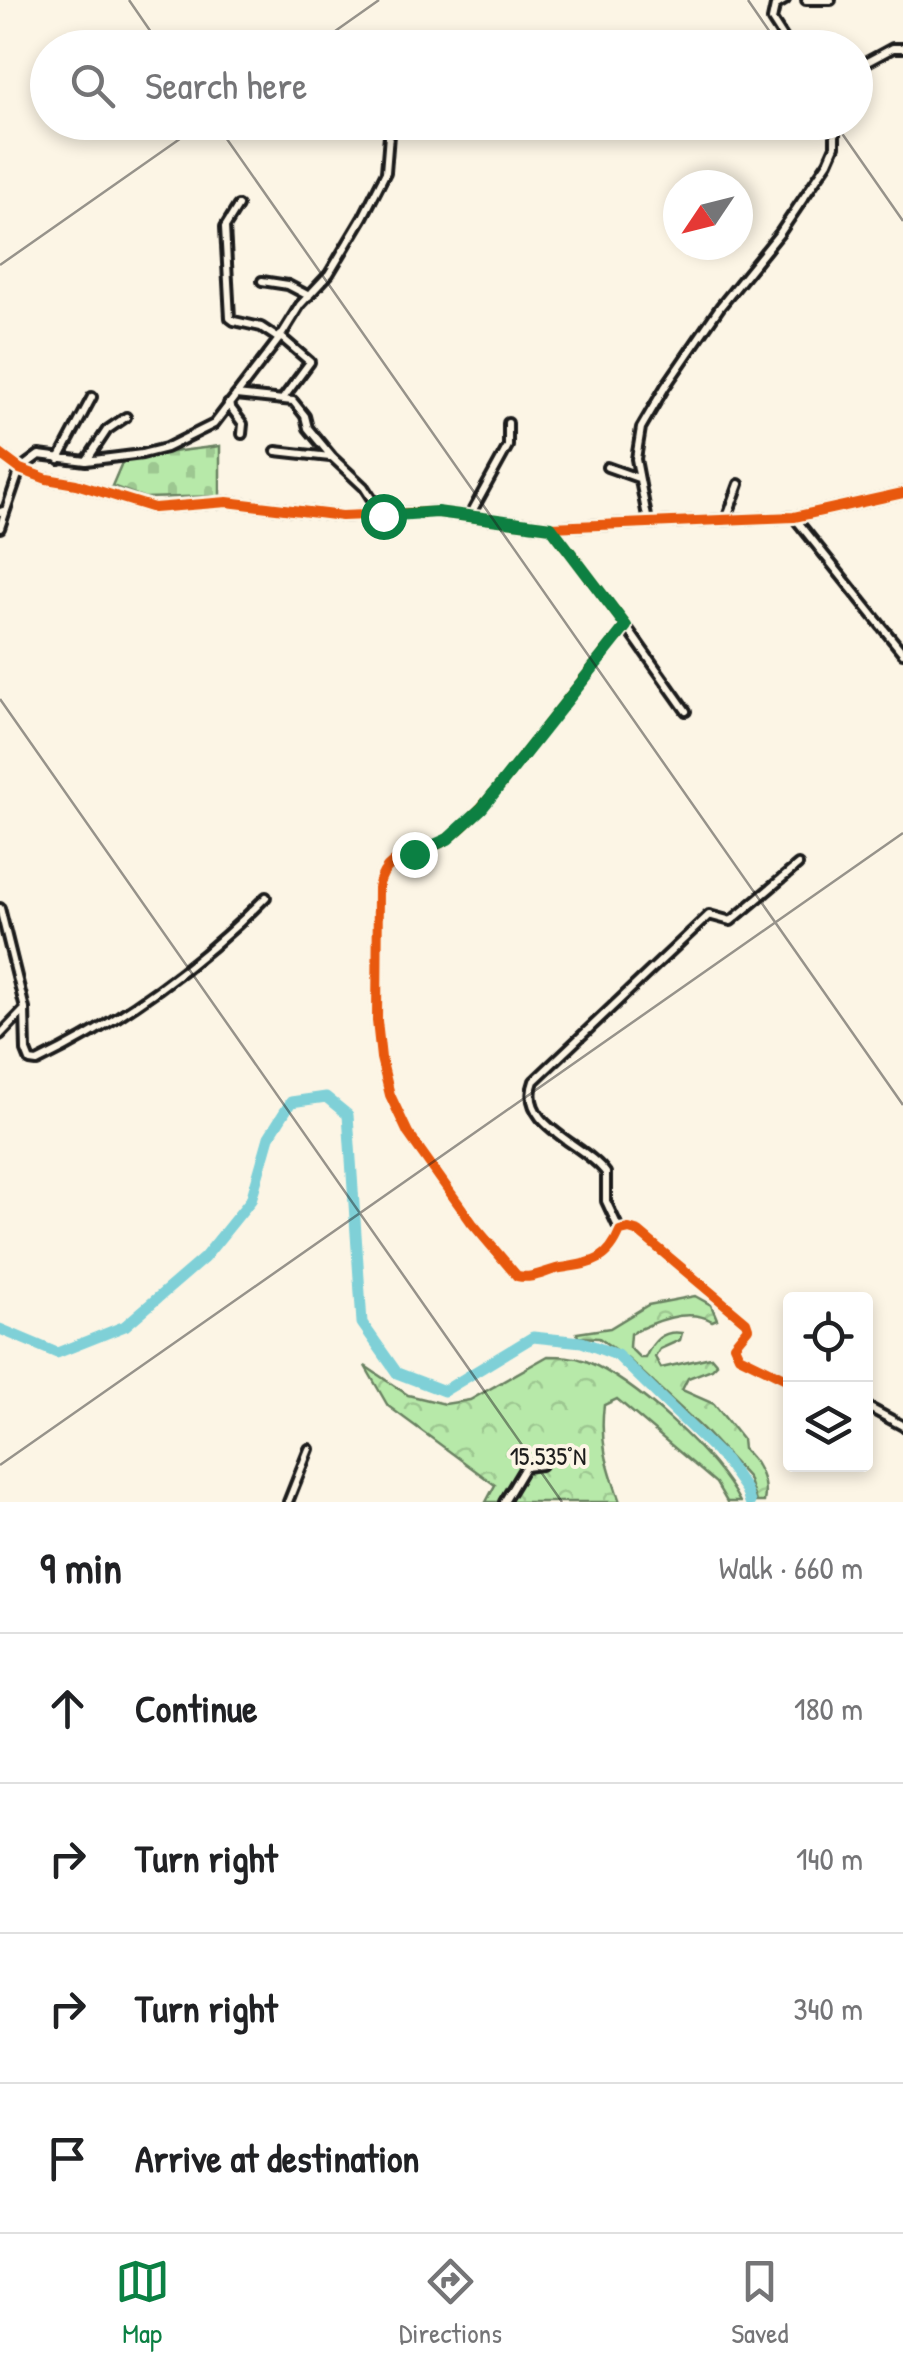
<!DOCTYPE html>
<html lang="en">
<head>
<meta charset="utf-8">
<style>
  :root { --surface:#fff; --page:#f2f2f2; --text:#202124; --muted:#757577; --line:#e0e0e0; --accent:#0b8043 }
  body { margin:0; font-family:"Patrick Hand",sans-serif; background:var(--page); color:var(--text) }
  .controls { position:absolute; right:30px; bottom:30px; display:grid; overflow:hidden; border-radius:10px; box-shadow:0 5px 15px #0003 }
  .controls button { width:90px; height:90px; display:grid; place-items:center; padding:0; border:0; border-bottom:2px solid var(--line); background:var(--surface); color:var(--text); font:50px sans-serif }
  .compass { position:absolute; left:663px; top:170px; width:90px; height:90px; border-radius:50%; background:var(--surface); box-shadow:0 5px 15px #0003; rotate:235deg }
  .stop { position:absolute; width:30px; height:30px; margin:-22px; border:8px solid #0b8043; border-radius:50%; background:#fff }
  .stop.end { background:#0b8043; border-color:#fff; box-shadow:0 2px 10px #0008 }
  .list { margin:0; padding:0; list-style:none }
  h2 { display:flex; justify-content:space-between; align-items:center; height:130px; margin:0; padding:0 40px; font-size:42px }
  h2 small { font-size:32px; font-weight:400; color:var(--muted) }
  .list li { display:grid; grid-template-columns:65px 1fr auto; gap:30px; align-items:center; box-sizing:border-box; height:150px; padding:0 40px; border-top:2px solid var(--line) }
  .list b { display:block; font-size:38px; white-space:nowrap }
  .list em { font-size:32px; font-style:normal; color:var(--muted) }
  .icon { flex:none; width:55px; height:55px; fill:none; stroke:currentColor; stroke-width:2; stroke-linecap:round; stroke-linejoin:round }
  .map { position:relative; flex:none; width:903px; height:1502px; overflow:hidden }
  .search { position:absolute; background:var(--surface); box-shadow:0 5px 15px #0003; left:30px; right:30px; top:30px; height:110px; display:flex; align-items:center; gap:25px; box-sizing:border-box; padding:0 35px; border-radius:55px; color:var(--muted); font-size:38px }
  .sheet { height:730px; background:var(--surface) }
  nav { display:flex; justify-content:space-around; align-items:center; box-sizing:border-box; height:140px; border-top:2px solid var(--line); background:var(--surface); font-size:28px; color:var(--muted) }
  nav a { display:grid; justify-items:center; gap:5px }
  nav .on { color:var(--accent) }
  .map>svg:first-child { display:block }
</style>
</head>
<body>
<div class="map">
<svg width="903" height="1502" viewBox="0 0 903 1502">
  <defs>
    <pattern id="forest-crowns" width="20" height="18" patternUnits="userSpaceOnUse" patternTransform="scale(2.5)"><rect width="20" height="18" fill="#b7e9a9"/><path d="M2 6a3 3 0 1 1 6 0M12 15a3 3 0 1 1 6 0" fill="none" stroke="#9dc791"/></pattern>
    <pattern id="cemetery-stones" width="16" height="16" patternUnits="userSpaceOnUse" patternTransform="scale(2.5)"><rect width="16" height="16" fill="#b7e9a9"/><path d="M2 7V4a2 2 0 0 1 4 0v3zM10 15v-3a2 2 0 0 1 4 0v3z" fill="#9dc791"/></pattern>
  </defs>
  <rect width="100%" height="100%" fill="#fcf5e5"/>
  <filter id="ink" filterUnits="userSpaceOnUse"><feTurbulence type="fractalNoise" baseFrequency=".01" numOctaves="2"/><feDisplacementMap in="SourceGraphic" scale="20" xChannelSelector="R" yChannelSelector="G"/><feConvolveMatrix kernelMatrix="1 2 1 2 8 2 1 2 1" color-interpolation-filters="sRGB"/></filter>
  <g filter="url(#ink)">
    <path fill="url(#forest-crowns)" stroke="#6a8262" stroke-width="2.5" d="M695 1296 711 1305 717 1319 712 1321C687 1307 653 1322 630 1334L629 1347 640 1358H645C653 1341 662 1330 682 1333L680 1340 660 1349 655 1357 661 1368 711 1357 717 1364 712 1369 688 1378 682 1390 714 1404 742 1439 743 1449C758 1462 768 1481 764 1502H756L748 1478 704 1430 628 1359 599 1338 578 1337 577 1333 610 1328 648 1305Z
      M548 1356C561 1356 573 1356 586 1361 636 1382 715 1454 740 1502H727L716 1483 617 1399 604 1405C599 1442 608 1467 620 1502H486L495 1485 388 1406 365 1366 408 1395 445 1404 470 1400Z"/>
    <path fill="url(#cemetery-stones)" stroke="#6a8262" stroke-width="2.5" d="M220 446V496L145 498 112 486 124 458Z"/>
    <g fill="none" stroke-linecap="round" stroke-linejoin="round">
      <path stroke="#7fd0d7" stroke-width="11" d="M0 1329 57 1353 125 1326 204 1258 251 1200 269 1137 291 1102 326 1097 348 1115 362 1323 397 1373 444 1391 533 1337 582 1342 617 1355 725 1460 746 1490 750 1502"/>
      <defs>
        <path id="minor" d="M785 0 775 6 772 20 790 48
          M806 0H831
          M775 48 784 39
          M856 68 893 48H903
          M238 206 225 227 230 318 234 321 261 327 279 339
          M262 281 288 285 309 296
          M280 336 310 362 284 397
          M236 395 293 401 305 416 308 428 332 457 364 487 382 515
          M228 404 243 424 242 434
          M276 451 330 457
          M59 459 92 397
          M87 460 107 430 126 417
          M607 467 638 478
          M0 512 6 510 20 469 39 455 86 461 142 454 166 448 214 424 279 339 300 305 329 274 363 217 386 172 390 122
          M469 517 508 446V423
          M794 517 903 653
          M726 520 739 484
          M648 522 636 459 641 428 665 387 720 307 780 233 828 162 835 146V122
          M551 527 626 626C594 666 562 706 530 747 506 777 484 809 454 834 426 858 386 847 378 888L377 1021 381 1058 390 1095 408 1133 472 1223 517 1276C532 1279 541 1273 556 1269 586 1263 606 1266 620 1231L629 1229 639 1232 746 1322 748 1328 734 1345 739 1356 790 1381
          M0 528 6 510
          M626 626 686 711
          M0 908 25 1009 26 1051 30 1061 37 1062C122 1021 201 963 266 897
          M0 1035 24 1010
          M620 1231 606 1201V1173C586 1144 517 1125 534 1081L709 915 731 921 798 865
          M866 1406 903 1426
          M288 1502 309 1449
          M504 1502 525 1467 541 1465"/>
        <path id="tertiary" d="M0 454 20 469 47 479 76 484 154 508 227 502 342 516 437 512 551 527 794 517 903 493"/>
      </defs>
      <use href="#minor" stroke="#1c1c1c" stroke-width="14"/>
      <use href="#tertiary" stroke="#1c1c1c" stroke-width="15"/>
      <use href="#minor" stroke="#fcf5e5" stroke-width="6"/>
      <use href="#tertiary" stroke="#fcf5e5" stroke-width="8"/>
      <defs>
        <path id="cycleway" d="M0 454 20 469 47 479 76 484 154 508 227 502 342 516 437 512 551 527 794 517 903 493
          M551 527 626 626C594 666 562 706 530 747 506 777 484 809 454 834 426 858 386 847 378 888L377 1021 381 1058 390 1095 408 1133 472 1223 517 1276C532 1279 541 1273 556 1269 586 1263 606 1266 620 1231L629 1229 639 1232 746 1322 748 1328 734 1345 739 1356 790 1381"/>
      </defs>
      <use href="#cycleway" stroke="#fcf5e5" stroke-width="16"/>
      <use href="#cycleway" stroke="#e8590c" stroke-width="10"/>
    </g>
  </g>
  <g fill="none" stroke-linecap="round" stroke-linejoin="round" filter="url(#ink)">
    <path stroke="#0b8043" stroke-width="12" d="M383 516 437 512 551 527 626 626 482 808 448 839 414 854"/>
  </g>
  <path fill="none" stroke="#1c1c1c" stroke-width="2.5" stroke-opacity="0.45" d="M129 0 162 48M748 0 781 48M311 48 379 0M215 122 903 1105M834 122 903 221M0 265 204 122M0 699 562 1502M0 1465 903 833"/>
  <g font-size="25" text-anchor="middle" fill="#1c1c1c" stroke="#fcf5e5" stroke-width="8" stroke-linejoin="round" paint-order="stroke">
    <text x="548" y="1465">15.535°N</text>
  </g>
</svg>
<div class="controls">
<button><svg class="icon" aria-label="locate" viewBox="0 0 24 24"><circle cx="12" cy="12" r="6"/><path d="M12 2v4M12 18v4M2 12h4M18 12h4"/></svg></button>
<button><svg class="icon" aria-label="layers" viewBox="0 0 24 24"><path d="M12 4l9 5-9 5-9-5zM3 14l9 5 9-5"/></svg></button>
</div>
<svg class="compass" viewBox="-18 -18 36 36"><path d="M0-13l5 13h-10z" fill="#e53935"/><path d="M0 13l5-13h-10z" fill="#757577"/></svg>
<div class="stop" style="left:383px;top:516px"></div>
<div class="stop end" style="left:414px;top:854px"></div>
<div class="search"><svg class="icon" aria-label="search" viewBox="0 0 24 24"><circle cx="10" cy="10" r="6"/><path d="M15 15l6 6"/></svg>Search here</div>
</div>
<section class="sheet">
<h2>9 min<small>Walk · 660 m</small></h2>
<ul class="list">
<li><svg class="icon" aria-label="ahead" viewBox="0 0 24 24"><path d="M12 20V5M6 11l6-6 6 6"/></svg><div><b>Continue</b></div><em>180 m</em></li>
<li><svg class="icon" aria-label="right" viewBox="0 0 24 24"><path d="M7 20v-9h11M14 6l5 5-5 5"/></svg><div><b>Turn right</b></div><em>140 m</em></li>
<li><svg class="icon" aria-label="right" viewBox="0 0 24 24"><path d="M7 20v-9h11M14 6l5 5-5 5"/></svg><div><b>Turn right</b></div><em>340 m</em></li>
<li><svg class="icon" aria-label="arrive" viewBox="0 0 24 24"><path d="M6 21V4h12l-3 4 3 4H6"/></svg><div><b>Arrive at destination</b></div></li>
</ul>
</section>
<nav>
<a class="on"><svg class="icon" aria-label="map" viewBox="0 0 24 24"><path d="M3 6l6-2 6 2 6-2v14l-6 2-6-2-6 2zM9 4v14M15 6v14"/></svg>Map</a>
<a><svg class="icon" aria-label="directions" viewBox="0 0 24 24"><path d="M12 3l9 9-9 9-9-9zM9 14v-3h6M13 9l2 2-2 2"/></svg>Directions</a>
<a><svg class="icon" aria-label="saved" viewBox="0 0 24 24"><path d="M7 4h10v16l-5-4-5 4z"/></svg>Saved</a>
</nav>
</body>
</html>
